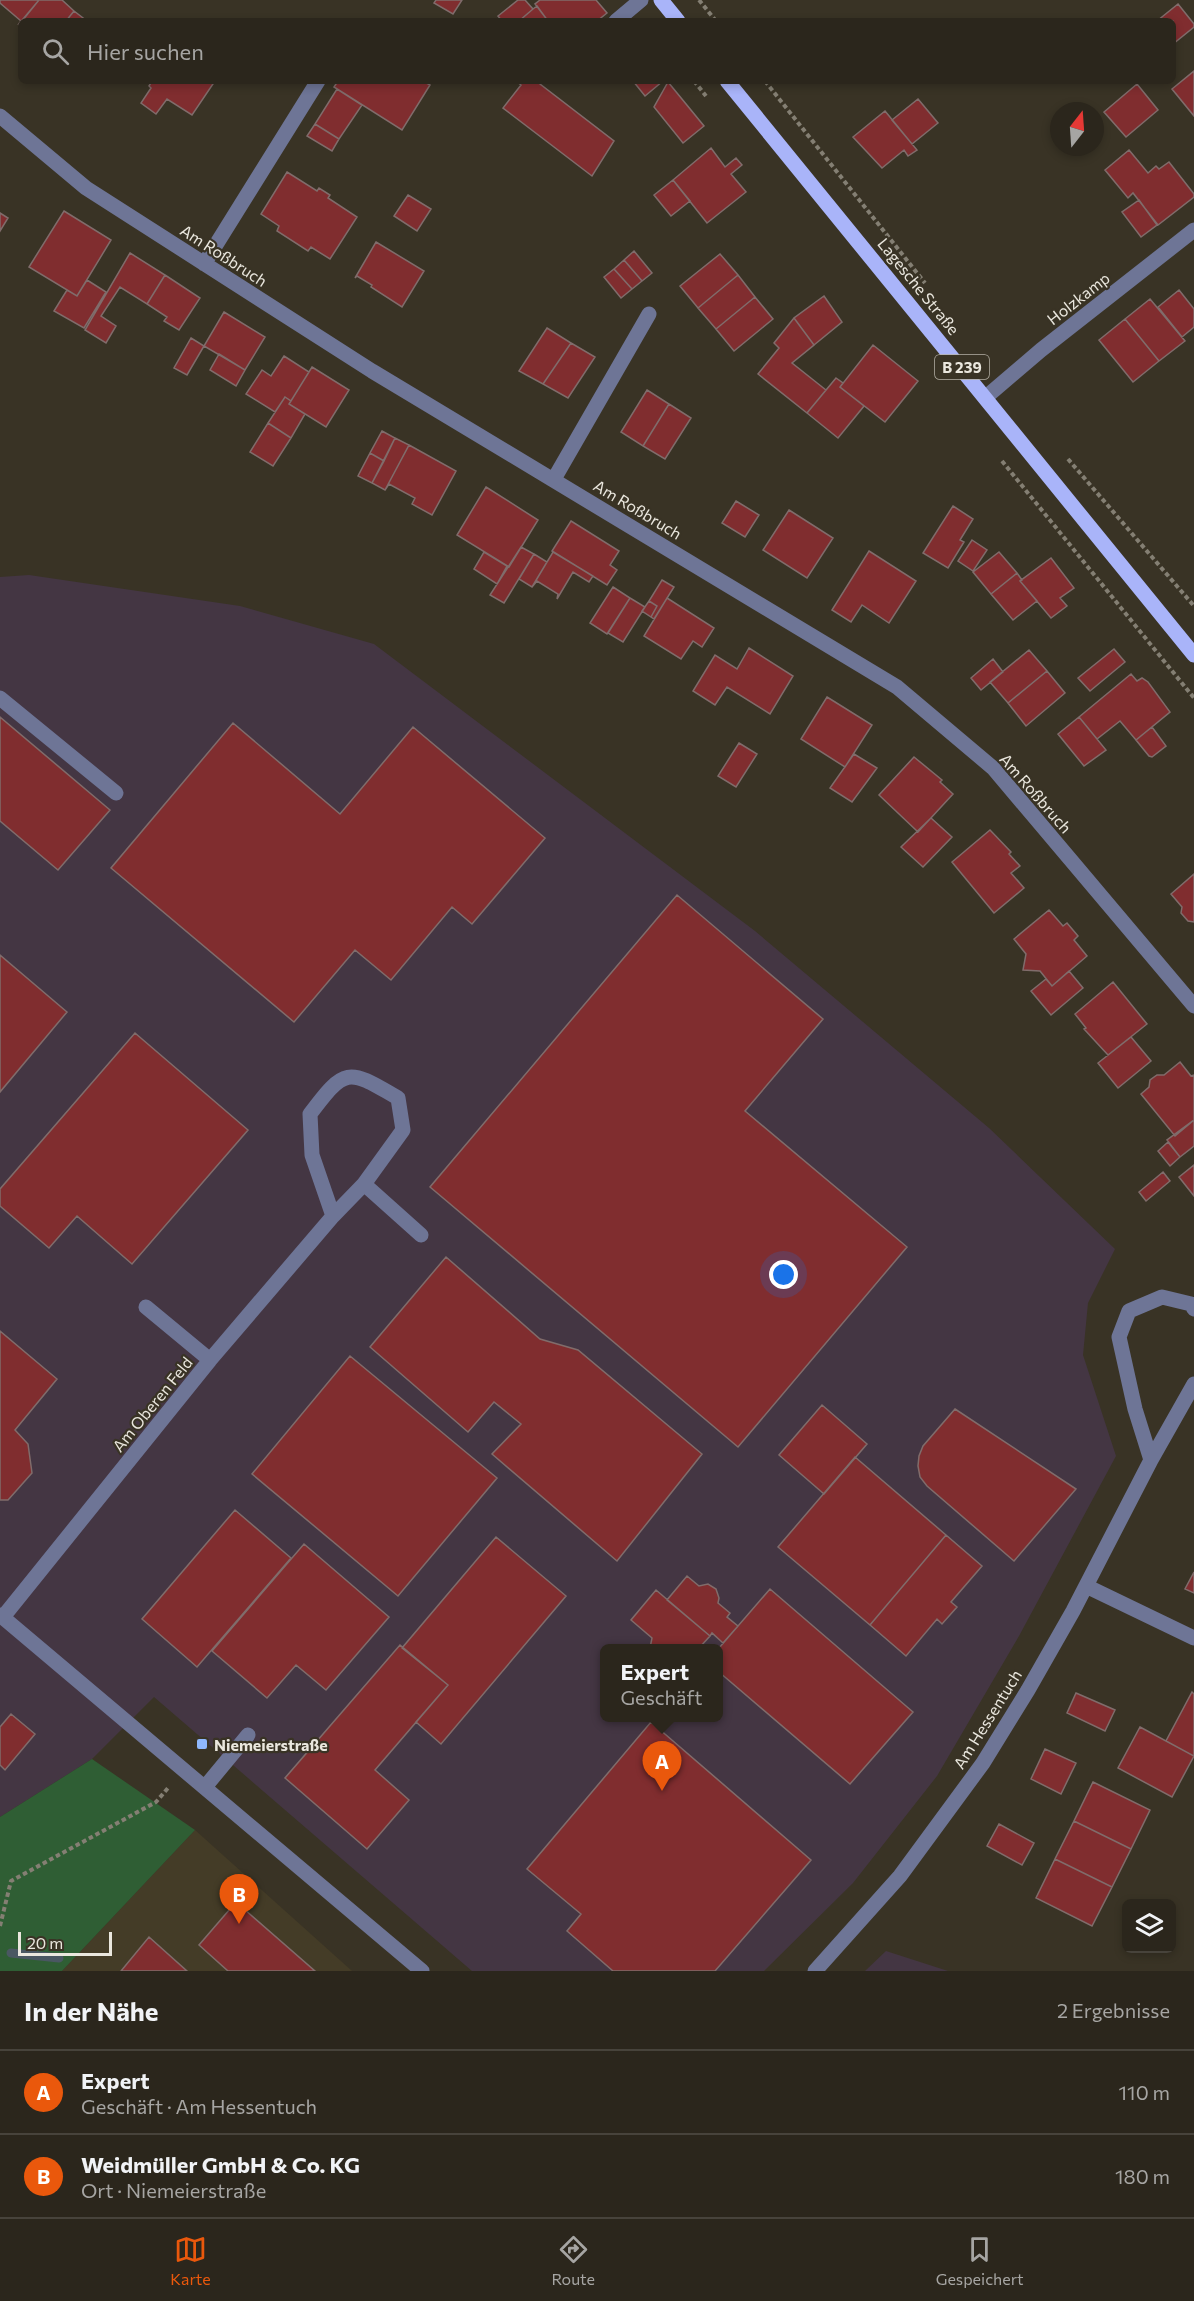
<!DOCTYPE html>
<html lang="de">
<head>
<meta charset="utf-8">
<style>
  :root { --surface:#2b261c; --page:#332e25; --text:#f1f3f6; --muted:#a6a5a3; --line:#47433b; --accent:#ea580c }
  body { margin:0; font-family:Commissioner,sans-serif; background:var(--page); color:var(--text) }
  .controls { position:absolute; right:18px; bottom:18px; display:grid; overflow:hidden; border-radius:9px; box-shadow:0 3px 9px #0003 }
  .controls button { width:54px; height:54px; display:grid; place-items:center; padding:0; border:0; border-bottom:2px solid var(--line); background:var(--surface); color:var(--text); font:30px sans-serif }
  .compass { position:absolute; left:1050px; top:102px; width:54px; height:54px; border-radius:50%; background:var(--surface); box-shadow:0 3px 9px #0003; rotate:17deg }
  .scale { position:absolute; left:18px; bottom:15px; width:94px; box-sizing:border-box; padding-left:6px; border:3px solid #eae7de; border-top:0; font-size:16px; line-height:21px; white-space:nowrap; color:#eae7de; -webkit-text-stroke:4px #393325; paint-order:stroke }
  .you { position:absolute; left:784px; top:1275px; width:21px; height:21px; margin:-15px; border:4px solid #fff; border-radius:50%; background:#1a73e8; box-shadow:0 0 0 9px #1a73e833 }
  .badge { display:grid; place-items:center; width:39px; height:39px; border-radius:50%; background:var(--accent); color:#fff; font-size:20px; font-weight:700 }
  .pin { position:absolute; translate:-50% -50px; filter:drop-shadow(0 2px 3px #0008) }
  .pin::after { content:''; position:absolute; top:32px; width:21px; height:18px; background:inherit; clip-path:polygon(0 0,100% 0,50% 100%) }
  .popup { position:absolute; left:600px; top:1644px; width:123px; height:78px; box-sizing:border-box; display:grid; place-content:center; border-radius:9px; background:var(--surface); filter:drop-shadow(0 2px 4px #0005); font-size:20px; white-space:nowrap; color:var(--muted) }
  .popup b { font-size:22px; color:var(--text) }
  .popup::after { content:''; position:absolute; left:50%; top:100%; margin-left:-12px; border:12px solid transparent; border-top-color:var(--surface) }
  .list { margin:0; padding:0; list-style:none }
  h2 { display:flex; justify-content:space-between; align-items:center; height:78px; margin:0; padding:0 24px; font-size:26px }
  h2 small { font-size:20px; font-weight:400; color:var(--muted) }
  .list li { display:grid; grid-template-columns:39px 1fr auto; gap:18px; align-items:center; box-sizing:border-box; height:84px; padding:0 24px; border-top:2px solid var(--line) }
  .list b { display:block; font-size:22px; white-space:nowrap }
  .list p { margin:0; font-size:20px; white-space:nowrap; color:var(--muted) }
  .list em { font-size:20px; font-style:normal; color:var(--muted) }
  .icon { flex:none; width:33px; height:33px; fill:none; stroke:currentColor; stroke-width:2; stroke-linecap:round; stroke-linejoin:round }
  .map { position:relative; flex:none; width:1194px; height:1971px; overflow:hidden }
  .search { position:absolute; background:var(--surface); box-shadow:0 3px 9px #0003; left:18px; right:18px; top:18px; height:66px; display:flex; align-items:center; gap:15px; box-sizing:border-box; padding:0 21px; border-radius:9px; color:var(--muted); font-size:22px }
  .sheet { height:246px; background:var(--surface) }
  nav { display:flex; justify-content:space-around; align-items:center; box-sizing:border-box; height:84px; border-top:2px solid var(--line); background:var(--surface); font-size:16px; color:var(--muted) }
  nav a { display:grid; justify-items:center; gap:3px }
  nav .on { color:var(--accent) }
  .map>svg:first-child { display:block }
</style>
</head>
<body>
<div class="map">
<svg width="1194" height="1971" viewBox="0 0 1194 1971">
  <rect width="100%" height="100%" fill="#393325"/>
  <path fill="#443643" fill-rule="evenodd" d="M29 575 240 606 374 644 755 931 989 1128 1115 1249 1088 1303 1083 1355 1116 1456 1019 1636 937 1776 853 1883 764 1971H472L154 1697 92 1759 0 1817V577ZM605 1648H719V1718H605Z
    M886 1951 948 1971H865Z"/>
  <path fill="#443c27" d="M195 1830 352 1971H62Z"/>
  <path fill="#2f5e34" d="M92 1759 195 1830 62 1971H0V1817Z"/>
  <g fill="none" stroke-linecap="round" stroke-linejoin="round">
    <path stroke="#4a5762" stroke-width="9" d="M11 1953 59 1958"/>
  </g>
  <path fill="#802d2f" stroke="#806c6b" stroke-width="1.5" d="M0 0H39L18 25 21 21 0 3Z
    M39 0H62L74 11 66 21H22Z
    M436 0H462L453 14 434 3Z
    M518 0H525L533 9 519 21H502L498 16Z
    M540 0H596L607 13 597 21H548L535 4Z
    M1178 4 1194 24V27L1173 44V21H1157Z
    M537 6 548 21H519L533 9Z
    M74 11 87 21H66Z
    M1194 71V116L1172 89Z
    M152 81H215L192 115 167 99 156 114 141 103 151 88 149 86Z
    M338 81H423L430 85 402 130 334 87Z
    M516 81H536L614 141 592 176 503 108 521 85Z
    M633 81H663L645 96Z
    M668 82 704 126 683 143 654 107Z
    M1137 84 1158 110 1126 137 1104 112Z
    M337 89 362 105 339 139 315 124Z
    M918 99 938 123 912 144 892 120Z
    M885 111 917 150 908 156 904 150 882 168 853 137Z
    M315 124 339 139 332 151 307 136Z
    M711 148 725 167 736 158 742 165 731 174 746 192 707 223 673 180Z
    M1129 150 1148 173 1156 166 1159 169 1169 162 1194 194V197L1158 225 1133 193 1128 198 1105 170Z
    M287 172 317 191 319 188 330 195 328 198 357 217 330 259 311 247 308 251 277 231 279 226 261 214Z
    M673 180 690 201 671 216 654 195Z
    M408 195 431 209 417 231 394 216Z
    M1139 200 1157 225 1141 237 1122 212Z
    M64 211 111 240 77 296 29 267Z
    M0 213 8 218 0 231Z
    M376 242 424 271 402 307 371 287 372 285 357 276 355 278Z
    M634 251 652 273 642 281 624 260Z
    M130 253 165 275 147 304 120 287 101 316 116 326 106 343 85 330Z
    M720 254 738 275 698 308 680 286Z
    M624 260 642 281 632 289 614 269Z
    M614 269 632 289 621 298 604 277Z
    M165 275 200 298 179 330 164 321 167 317 147 304Z
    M738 275 755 297 716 329 698 308Z
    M87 280 106 292 84 328 54 311 67 290 77 296Z
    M1179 290 1194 309V327L1182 337 1158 307Z
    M824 296 842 322 814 345 794 318Z
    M755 297 773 319 734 351 716 329Z
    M1150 299 1185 341 1159 361 1125 319Z
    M224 312 265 337 245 370 204 346Z
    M794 318 814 345 792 363 826 390 807 413 758 374 779 348 774 343Z
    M1125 319 1159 361 1133 382 1099 340Z
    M547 328 571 343 543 384 519 371Z
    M191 338 204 346 187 375 174 368Z
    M571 343 595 357 568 398 543 384Z
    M873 345 918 381 885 422 840 387Z
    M219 354 245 370 236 386 210 370Z
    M284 356 309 372 291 401 285 397 275 412 246 394 262 370 271 376Z
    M312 367 349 390 326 427 289 404Z
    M836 378 843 383 840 387 864 406 838 438 807 413Z
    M647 390 669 404 643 446 621 432Z
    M285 397 291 401 289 404 305 414 291 438 268 423Z
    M669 404 691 418 665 459 643 446Z
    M268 423 291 438 273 466 250 452Z
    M382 431 395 438 384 461 370 453Z
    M395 438 409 445 385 490 372 483Z
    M409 445 456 471 432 515 412 504 415 498 389 484 385 490Z
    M370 453 384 461 372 483 358 476Z
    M486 487 538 520 509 567 457 535Z
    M736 501 759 515 745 537 722 523Z
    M953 506 973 519 960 540 964 542 948 568 923 553Z
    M789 510 833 538 807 578 763 550Z
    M571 521 619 551 610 565 617 570 607 585 552 551Z
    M972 540 987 550 973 571 958 561Z
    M521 547 534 554 504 603 490 595Z
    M869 551 916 581 889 623 862 605 851 622 832 610Z
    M484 552 507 566 497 584 474 569Z
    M553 552 593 576 589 582 573 572 557 599 558 594 537 581 532 587Z
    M999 552 1017 573 991 594 973 572Z
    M534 554 547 562 532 587 519 579Z
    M1051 558 1074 588 1060 598 1067 606 1051 618 1020 581Z
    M1017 573 1022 580 1020 581 1037 601 1013 620 991 594Z
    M662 580 674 587 654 619 651 617 657 606 649 601Z
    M613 587 630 598 607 634 590 623Z
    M630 598 645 607 623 642 608 633Z
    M667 598 714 628 702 647 693 641 681 659 644 636Z
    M649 601 657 606 651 617 642 611Z
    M749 648 793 676 770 714 727 687 715 705 693 691 715 655 737 669Z
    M1114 649 1125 662 1090 691 1078 678Z
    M1029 650 1047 671 1008 703 990 682Z
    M993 659 1003 672 981 690 971 678Z
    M1047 671 1065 693 1026 726 1008 703Z
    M1131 674 1137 681 1142 678 1148 682 1170 712 1136 740 1120 721 1097 739 1079 717Z
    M827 697 872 725 845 767 801 739Z
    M0 717 110 810 58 870 0 821Z
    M1079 717 1106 750 1084 766 1058 734Z
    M233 723 340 814 413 727 545 838 472 924 452 907 391 980 355 950 294 1022 111 868Z
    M1152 727 1166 746 1152 757 1149 756 1136 740Z
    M739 743 757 754 736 787 718 776Z
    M854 754 877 768 852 802 830 788Z
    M914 757 942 780 940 782 953 794 918 832 879 795Z
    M931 818 952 837 923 867 901 847Z
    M990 830 1011 852 1009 854 1020 866 1011 873 1024 888 994 913 952 862Z
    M1194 874V922L1188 921 1181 913 1182 907 1171 894Z
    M677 895 823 1019 745 1111 907 1247 738 1447 430 1187Z
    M1049 910 1063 926 1067 923 1078 936 1074 940 1087 956 1052 986 1040 971 1023 970 1026 954 1014 939Z
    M0 955 67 1012 0 1092Z
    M1069 971 1083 988 1051 1015 1031 991 1046 979 1052 986Z
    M1113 982 1147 1024 1108 1055 1084 1029 1086 1028 1075 1014Z
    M135 1033 248 1130 132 1264 77 1216 49 1248 0 1206V1189Z
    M1131 1037 1151 1061 1118 1088 1098 1063Z
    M1180 1062 1191 1076 1194 1075V1120L1175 1136 1141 1094 1149 1087 1150 1080 1157 1075H1164Z
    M1194 1120V1146L1180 1157 1167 1140Z
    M1168 1142 1180 1157 1170 1166 1158 1151Z
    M1194 1165V1196L1179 1177Z
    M1163 1172 1170 1181 1146 1201 1139 1192Z
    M446 1257 540 1339 578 1350 702 1454 617 1561 492 1454 521 1424 494 1402 468 1432 370 1347Z
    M0 1331 57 1379 15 1430 28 1444 32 1473 8 1500H0Z
    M350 1356 497 1478 398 1596 252 1474Z
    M822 1405 867 1444 824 1494 779 1455Z
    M955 1409 1076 1489 1014 1561 927 1486 920 1477 918 1466 919 1456 923 1446Z
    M855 1457 946 1535 870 1625 778 1547Z
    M235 1510 291 1558 197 1667 142 1619Z
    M946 1535 982 1566 951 1602 957 1607 942 1624 937 1619 906 1656 870 1625Z
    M496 1537 566 1596 441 1744 416 1722 448 1685 402 1648Z
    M304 1544 389 1617 326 1690 296 1665 267 1698 212 1651Z
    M1194 1572V1593L1185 1589Z
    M687 1576 699 1586 708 1584 716 1589 719 1598 718 1603 730 1613 727 1617 738 1626 723 1643 712 1633 710 1636 667 1600Z
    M770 1589 913 1712 850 1784 719 1672V1648Z
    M656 1590 710 1636 699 1648H650L652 1638 631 1620Z
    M400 1645 448 1685 375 1770 409 1800 367 1849 285 1778Z
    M1192 1692 1194 1694V1756L1166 1741Z
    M1076 1693 1115 1710 1105 1731 1067 1713Z
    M11 1714 35 1734 5 1770 0 1765V1727Z
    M651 1722 811 1860 715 1971H613L567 1931 581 1914 527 1869Z
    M1140 1727 1194 1756 1172 1797 1118 1768Z
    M1045 1749 1076 1763 1061 1794 1031 1779Z
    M1093 1782 1150 1810 1131 1849 1074 1821Z
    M1074 1821 1131 1849 1112 1887 1055 1859Z
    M999 1824 1034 1843 1022 1865 987 1846Z
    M1055 1859 1112 1887 1092 1926 1036 1898Z
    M236 1902 315 1971H228L199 1945Z
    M149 1937 187 1971H121Z"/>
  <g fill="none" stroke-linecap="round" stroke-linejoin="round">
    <path stroke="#847f73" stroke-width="4" stroke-dasharray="4.5 3" stroke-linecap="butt" d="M699 0 716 21
      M694 81 706 96
      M765 81 925 283
      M1068 459 1194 606
      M1002 461 1194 698
      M0 1926 11 1881 156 1802 168 1788"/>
    <path stroke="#6e7596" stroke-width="15" d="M616 21 641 0
      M0 116 86 188 372 371 897 687 993 768 1194 1006
      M204 264 318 81
      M986 397 1041 350 1194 230
      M554 479 649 314
      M0 698 116 793
      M364 1184 421 1235
      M146 1307 210 1360
      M1151 1460 1135 1409 1119 1337 1129 1311 1162 1297 1191 1304 1194 1309
      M1086 1586 1194 1638
      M0 1615 422 1971
      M3 1617 210 1360 333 1216 364 1184 403 1130 398 1098C348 1069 346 1066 310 1114L312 1155 333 1216
      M205 1787 248 1735
      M815 1971 900 1876 983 1763 1028 1690 1073 1611 1151 1460 1194 1384"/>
    <path stroke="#a9b4f9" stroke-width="15" d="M661 0 678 21
      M727 81 1194 655"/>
  </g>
  <rect fill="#8fb8fd" stroke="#393325" stroke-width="2" x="196" y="1738" width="12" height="12" rx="3"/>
  <g text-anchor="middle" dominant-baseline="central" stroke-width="4.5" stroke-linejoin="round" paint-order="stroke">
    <rect fill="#393325" stroke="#b5b1a6" stroke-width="1.5" x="935" y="355" width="54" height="24" rx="4.5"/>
    <g font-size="15" font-weight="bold" fill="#eae7de">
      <text x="962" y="367">B 239</text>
    </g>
    <g font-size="16" fill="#eae7de" stroke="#393325">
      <text transform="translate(224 255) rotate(33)">Am Roßbruch</text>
      <text transform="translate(919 286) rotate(51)">Lagesche Straße</text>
      <text transform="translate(1078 298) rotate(-38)">Holzkamp</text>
      <text transform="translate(638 509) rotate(31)">Am Roßbruch</text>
      <text transform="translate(1036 793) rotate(49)">Am Roßbruch</text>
      <text transform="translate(152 1404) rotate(-51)">Am Oberen Feld</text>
      <text transform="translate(987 1719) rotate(-58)">Am Hessentuch</text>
    </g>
    <g font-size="16" font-weight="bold" fill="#eae7de" stroke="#393325" text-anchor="start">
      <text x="214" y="1744">Niemeierstraße</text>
    </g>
  </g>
</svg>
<div class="controls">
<button><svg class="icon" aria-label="layers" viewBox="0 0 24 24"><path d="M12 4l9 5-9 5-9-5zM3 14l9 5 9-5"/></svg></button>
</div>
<svg class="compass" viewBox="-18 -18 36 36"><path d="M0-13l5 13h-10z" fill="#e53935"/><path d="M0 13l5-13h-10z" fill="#a6a5a3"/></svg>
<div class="scale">20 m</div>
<div class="you"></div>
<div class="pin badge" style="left:662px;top:1791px">A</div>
<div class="popup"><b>Expert</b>Geschäft</div>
<div class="pin badge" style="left:239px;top:1924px">B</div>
<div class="search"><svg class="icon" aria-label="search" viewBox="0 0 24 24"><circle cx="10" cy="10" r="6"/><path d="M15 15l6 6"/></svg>Hier suchen</div>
</div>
<section class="sheet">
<h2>In der Nähe<small>2 Ergebnisse</small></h2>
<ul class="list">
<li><span class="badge">A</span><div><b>Expert</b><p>Geschäft · Am Hessentuch</p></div><em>110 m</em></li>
<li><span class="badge">B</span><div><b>Weidmüller GmbH &amp; Co. KG</b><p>Ort · Niemeierstraße</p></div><em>180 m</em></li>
</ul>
</section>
<nav>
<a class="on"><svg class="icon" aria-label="map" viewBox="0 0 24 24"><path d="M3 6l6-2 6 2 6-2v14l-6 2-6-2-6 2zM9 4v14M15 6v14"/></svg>Karte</a>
<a><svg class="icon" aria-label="directions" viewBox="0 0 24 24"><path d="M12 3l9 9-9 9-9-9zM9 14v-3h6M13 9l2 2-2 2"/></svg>Route</a>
<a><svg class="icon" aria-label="saved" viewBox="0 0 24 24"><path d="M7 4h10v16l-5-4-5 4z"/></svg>Gespeichert</a>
</nav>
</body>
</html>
